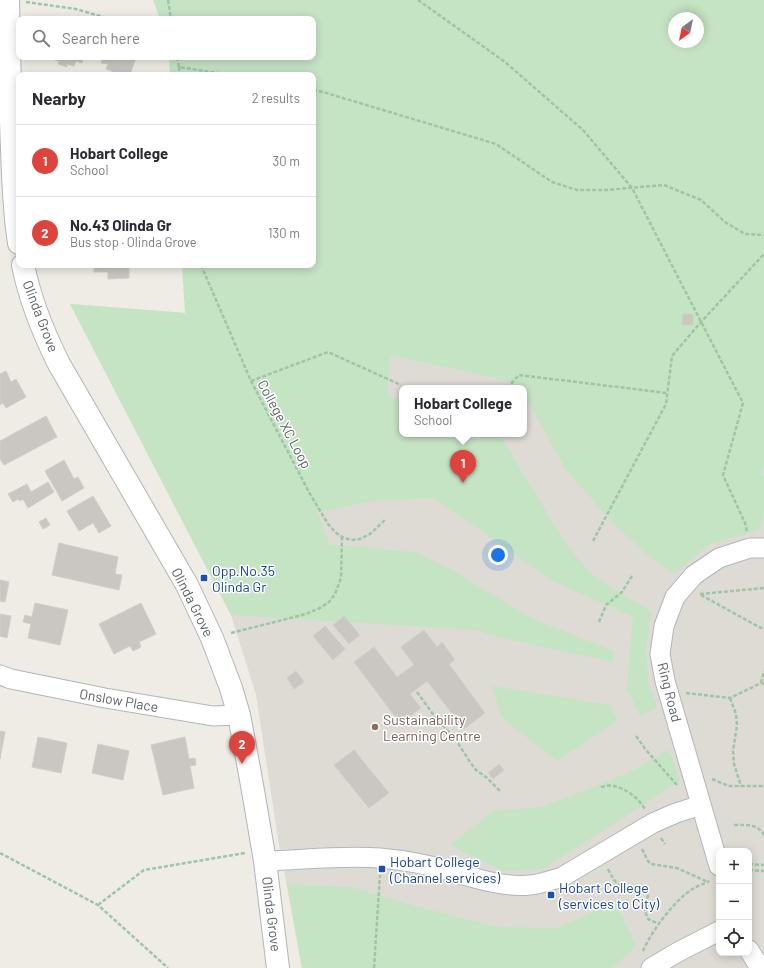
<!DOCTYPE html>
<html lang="en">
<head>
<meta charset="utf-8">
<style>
  :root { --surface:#fff; --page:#f2f2f3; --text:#2b2b33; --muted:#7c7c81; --line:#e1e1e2; --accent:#dd443d }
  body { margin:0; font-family:Barlow,sans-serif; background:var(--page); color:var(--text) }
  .controls { position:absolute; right:12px; bottom:12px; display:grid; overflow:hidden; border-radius:8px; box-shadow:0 2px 10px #0003 }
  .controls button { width:36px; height:36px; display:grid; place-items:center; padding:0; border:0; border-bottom:1px solid var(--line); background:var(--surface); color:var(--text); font:20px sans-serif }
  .compass { position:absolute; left:668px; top:12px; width:36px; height:36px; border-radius:50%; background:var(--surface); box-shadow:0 2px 10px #0003; rotate:213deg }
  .you { position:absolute; left:498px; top:555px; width:14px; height:14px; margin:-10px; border:3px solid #fff; border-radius:50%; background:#1a73e8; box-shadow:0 0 0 6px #1a73e833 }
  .badge { display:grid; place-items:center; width:26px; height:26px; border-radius:50%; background:var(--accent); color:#fff; font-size:13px; font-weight:700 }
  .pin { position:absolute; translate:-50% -33px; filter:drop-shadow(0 1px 2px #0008) }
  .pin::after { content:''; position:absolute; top:21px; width:14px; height:12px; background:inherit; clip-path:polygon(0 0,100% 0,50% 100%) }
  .popup { position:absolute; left:399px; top:385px; width:128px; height:52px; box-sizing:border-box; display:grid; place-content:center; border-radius:8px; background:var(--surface); filter:drop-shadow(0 1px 3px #0005); font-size:13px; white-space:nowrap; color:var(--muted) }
  .popup b { font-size:15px; color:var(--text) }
  .popup::after { content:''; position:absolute; left:50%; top:100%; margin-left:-8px; border:8px solid transparent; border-top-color:var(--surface) }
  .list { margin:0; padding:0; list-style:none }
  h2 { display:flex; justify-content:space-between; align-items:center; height:52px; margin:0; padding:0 16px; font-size:17px }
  h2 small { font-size:13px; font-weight:400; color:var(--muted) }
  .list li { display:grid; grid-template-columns:26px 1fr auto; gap:12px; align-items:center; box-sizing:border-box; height:72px; padding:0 16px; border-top:1px solid var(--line) }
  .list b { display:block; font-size:15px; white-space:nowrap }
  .list p { margin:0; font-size:13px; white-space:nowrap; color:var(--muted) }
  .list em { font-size:13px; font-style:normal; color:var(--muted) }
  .icon { flex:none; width:22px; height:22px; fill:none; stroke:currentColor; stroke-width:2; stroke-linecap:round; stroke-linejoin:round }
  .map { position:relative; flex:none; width:764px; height:968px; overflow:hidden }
  .search { position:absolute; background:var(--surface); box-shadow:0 2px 10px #0003; left:16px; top:16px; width:300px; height:44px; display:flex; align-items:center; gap:10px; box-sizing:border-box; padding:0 14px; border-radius:8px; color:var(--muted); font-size:15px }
  .panel { position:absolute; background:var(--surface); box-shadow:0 2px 10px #0003; left:16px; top:72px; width:300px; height:196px; border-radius:8px }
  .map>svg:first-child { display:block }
</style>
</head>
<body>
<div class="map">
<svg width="764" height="968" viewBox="0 0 764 968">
  <rect width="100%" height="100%" fill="#eeece5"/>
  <path fill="#dedbd4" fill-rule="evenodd" d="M764 240V968H302L278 839 256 695 231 615 70 304 185 313ZM402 388H524V434H402ZM719 851H749V953H719Z"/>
  <path fill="#c5e4c4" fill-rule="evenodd" d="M153 0H764V463L761 475 764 476V514L759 530 710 544 675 574 649 556 613 523 566 470 524 394V388H521L518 383 391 355 387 396 402 400V434H499L566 544 590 573 625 596 651 611 646 648 648 682 657 708 640 716 627 689 633 617 553 581 434 498 373 501 317 512 330 545 367 547 417 553 449 568 531 618 614 651 612 662 498 637 475 630 231 615 70 304 185 313 182 265H313V75H170L169 57H313V19H160ZM674 18H698V42H674Z
    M492 686 610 705 617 720 557 761 502 718Z
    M669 750 680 781 543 869 503 871 450 845 494 811 540 807 566 798 632 771Z
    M287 884 351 887 419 907 497 927 556 928 616 903 636 946 612 968H302Z"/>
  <path fill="#cac7c2" stroke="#d3cec4" d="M52 57H84L82 63 76 61 74 66 67 64V67L58 64 59 61 51 59Z
    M103 57H136L130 75H114V72L106 69 108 64 101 63Z
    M94 265H129V278L108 279V272H94Z
    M683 314H693V325H682Z
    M6 371 11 382 16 379 26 397 6 408 3 403 0 405V374Z
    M46 416 57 437 4 465 0 459V441Z
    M64 460 74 479 78 477 84 488 62 501 45 471Z
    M48 482 54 492 28 508 23 499 20 501 18 499 13 502 8 494 27 484 31 492Z
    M93 496 111 526 99 533 93 523 79 531 67 511Z
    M46 518 50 525 43 529 39 522Z
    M59 543 118 557 115 574 122 575 119 590 52 575Z
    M0 580 9 582 5 602 0 601Z
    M35 603 68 610 60 645 28 638 31 624 23 622 25 615 32 617Z
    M141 603 156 634 139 642 141 647 133 651 130 646 114 654 99 624Z
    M0 614 11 616 7 638 0 636Z
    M344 616 360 635 349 644 333 625Z
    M325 626 345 649 333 660 313 636Z
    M424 630 437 647 442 642 455 660 449 664 485 713 464 729 427 681 410 694 421 708 400 723 354 662 374 647 397 677 414 665 401 647Z
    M296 671 304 682 294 689 287 678Z
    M0 731 5 732 0 759Z
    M38 737 67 743 61 773 32 767Z
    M185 737 189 759 195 758 196 765 190 766 194 788 163 795 151 745Z
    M98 744 129 751 123 780 92 773Z
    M354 750 389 793 369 808 334 765Z
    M499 764 504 770 493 779 488 773Z"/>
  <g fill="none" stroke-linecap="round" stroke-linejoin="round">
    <defs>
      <path id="minor" d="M0 675 11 679 105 698 213 716 239 715
        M265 861C303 860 342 855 380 858 402 860 425 864 446 870 473 877 502 888 530 885 541 884 552 880 562 877L653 823 676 813 701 805
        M719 866 665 681 660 654 664 626 675 597 694 575 719 558 750 548H764
        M749 950 760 968
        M651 968 678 952 719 931"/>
      <path id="secondary" d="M8 0C9 50 10 99 12 149 13 180 14 212 19 243
        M23 265C30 300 43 332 59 364L187 585 212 638 231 688 239 715 252 785 265 861 278 968"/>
    </defs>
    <use href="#minor" stroke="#b2b6b9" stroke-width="21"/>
    <use href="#secondary" stroke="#b2b5b9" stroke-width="24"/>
    <path stroke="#9ec5a7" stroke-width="2.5" stroke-dasharray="4 2" stroke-linecap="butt" d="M168 0 171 19
      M418 0 505 62 583 130 632 188 743 403 723 475 745 523 747 532
      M26 2 76 9 110 19
      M177 57 179 67 230 75
      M179 67 180 75
      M313 90 323 92 496 144 552 182 577 190H606L664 185 701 200 725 222 745 234 764 235
      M201 265 251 381 310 494 328 524 335 532 342 537 351 540 360 539 370 534 386 519
      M251 381 328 352 401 385
      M507 388 519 375 667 393
      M593 541 666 404 672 356 701 322 764 254
      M700 594 764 588
      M701 595 759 627 764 629
      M599 622 606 605 622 592 632 576
      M231 633 306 614 320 608 329 602 335 594 341 578 342 537
      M761 683 764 671
      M417 692 438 721 442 724 458 743 470 762 476 770 486 777 500 791
      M686 693 730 698 761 683 764 684
      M730 698 736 714 737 725 733 751 734 764 741 786
      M636 736 646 750 677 785
      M712 779 729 786H764
      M601 787C605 786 610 785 614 786 627 789 638 798 645 809
      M734 825C748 825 756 823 764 835
      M661 838 665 844
      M642 849 648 861 651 864 677 868 708 882 709 881
      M0 853 98 905 168 968
      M749 864 764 865
      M608 869C614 881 618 889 633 887 638 886 641 886 646 888L648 895 645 911 648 919 659 924
      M749 870 764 871
      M98 905 144 870 245 853
      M643 951C651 932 675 899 694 888 698 886 703 884 708 882
      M374 968 380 875"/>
    <use href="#minor" stroke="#fff" stroke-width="19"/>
    <use href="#secondary" stroke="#fff" stroke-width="22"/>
  </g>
  <g fill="#1a4fb4" stroke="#fff" stroke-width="1.5">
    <rect x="200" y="574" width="8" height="8" rx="2"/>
    <rect x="378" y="865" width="8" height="8" rx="2"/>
    <rect x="547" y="891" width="8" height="8" rx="2"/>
  </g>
  <circle fill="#8d6e63" stroke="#fff" stroke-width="1.5" cx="375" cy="727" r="4"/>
  <g text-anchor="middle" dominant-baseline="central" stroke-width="3" stroke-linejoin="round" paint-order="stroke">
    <g font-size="14" fill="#5d6165" stroke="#fff">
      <text transform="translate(41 316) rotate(69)">Olinda Grove</text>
      <text transform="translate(285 424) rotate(62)">College XC Loop</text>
      <text transform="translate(193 602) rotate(63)">Olinda Grove</text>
      <text transform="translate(670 692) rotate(76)">Ring Road</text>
      <text transform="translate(119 700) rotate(10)">Onslow Place</text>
      <text transform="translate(272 914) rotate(83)">Olinda Grove</text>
    </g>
    <g font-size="14" fill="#164399" stroke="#fff" text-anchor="start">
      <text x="212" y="570">Opp.No.35<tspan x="212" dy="16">Olinda Gr</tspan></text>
      <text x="390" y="861">Hobart College<tspan x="390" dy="16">(Channel services)</tspan></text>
      <text x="559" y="887">Hobart College<tspan x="559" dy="16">(services to City)</tspan></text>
    </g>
    <g font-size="14" fill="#785e54" stroke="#fff" text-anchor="start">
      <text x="383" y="719">Sustainability<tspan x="383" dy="16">Learning Centre</tspan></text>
    </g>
  </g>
</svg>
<div class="controls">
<button>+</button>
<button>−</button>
<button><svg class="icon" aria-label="locate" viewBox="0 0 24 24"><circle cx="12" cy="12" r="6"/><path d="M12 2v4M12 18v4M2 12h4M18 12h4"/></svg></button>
</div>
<svg class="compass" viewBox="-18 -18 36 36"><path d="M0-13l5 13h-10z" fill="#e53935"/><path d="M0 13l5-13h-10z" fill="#7c7c81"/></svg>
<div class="you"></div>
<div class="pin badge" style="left:463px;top:483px">1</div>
<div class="popup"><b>Hobart College</b>School</div>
<div class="pin badge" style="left:242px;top:764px">2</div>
<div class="search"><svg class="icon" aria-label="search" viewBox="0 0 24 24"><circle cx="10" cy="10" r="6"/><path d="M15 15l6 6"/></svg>Search here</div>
<section class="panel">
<h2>Nearby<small>2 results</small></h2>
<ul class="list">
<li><span class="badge">1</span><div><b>Hobart College</b><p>School</p></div><em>30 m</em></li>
<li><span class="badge">2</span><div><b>No.43 Olinda Gr</b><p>Bus stop · Olinda Grove</p></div><em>130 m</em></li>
</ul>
</section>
</div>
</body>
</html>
